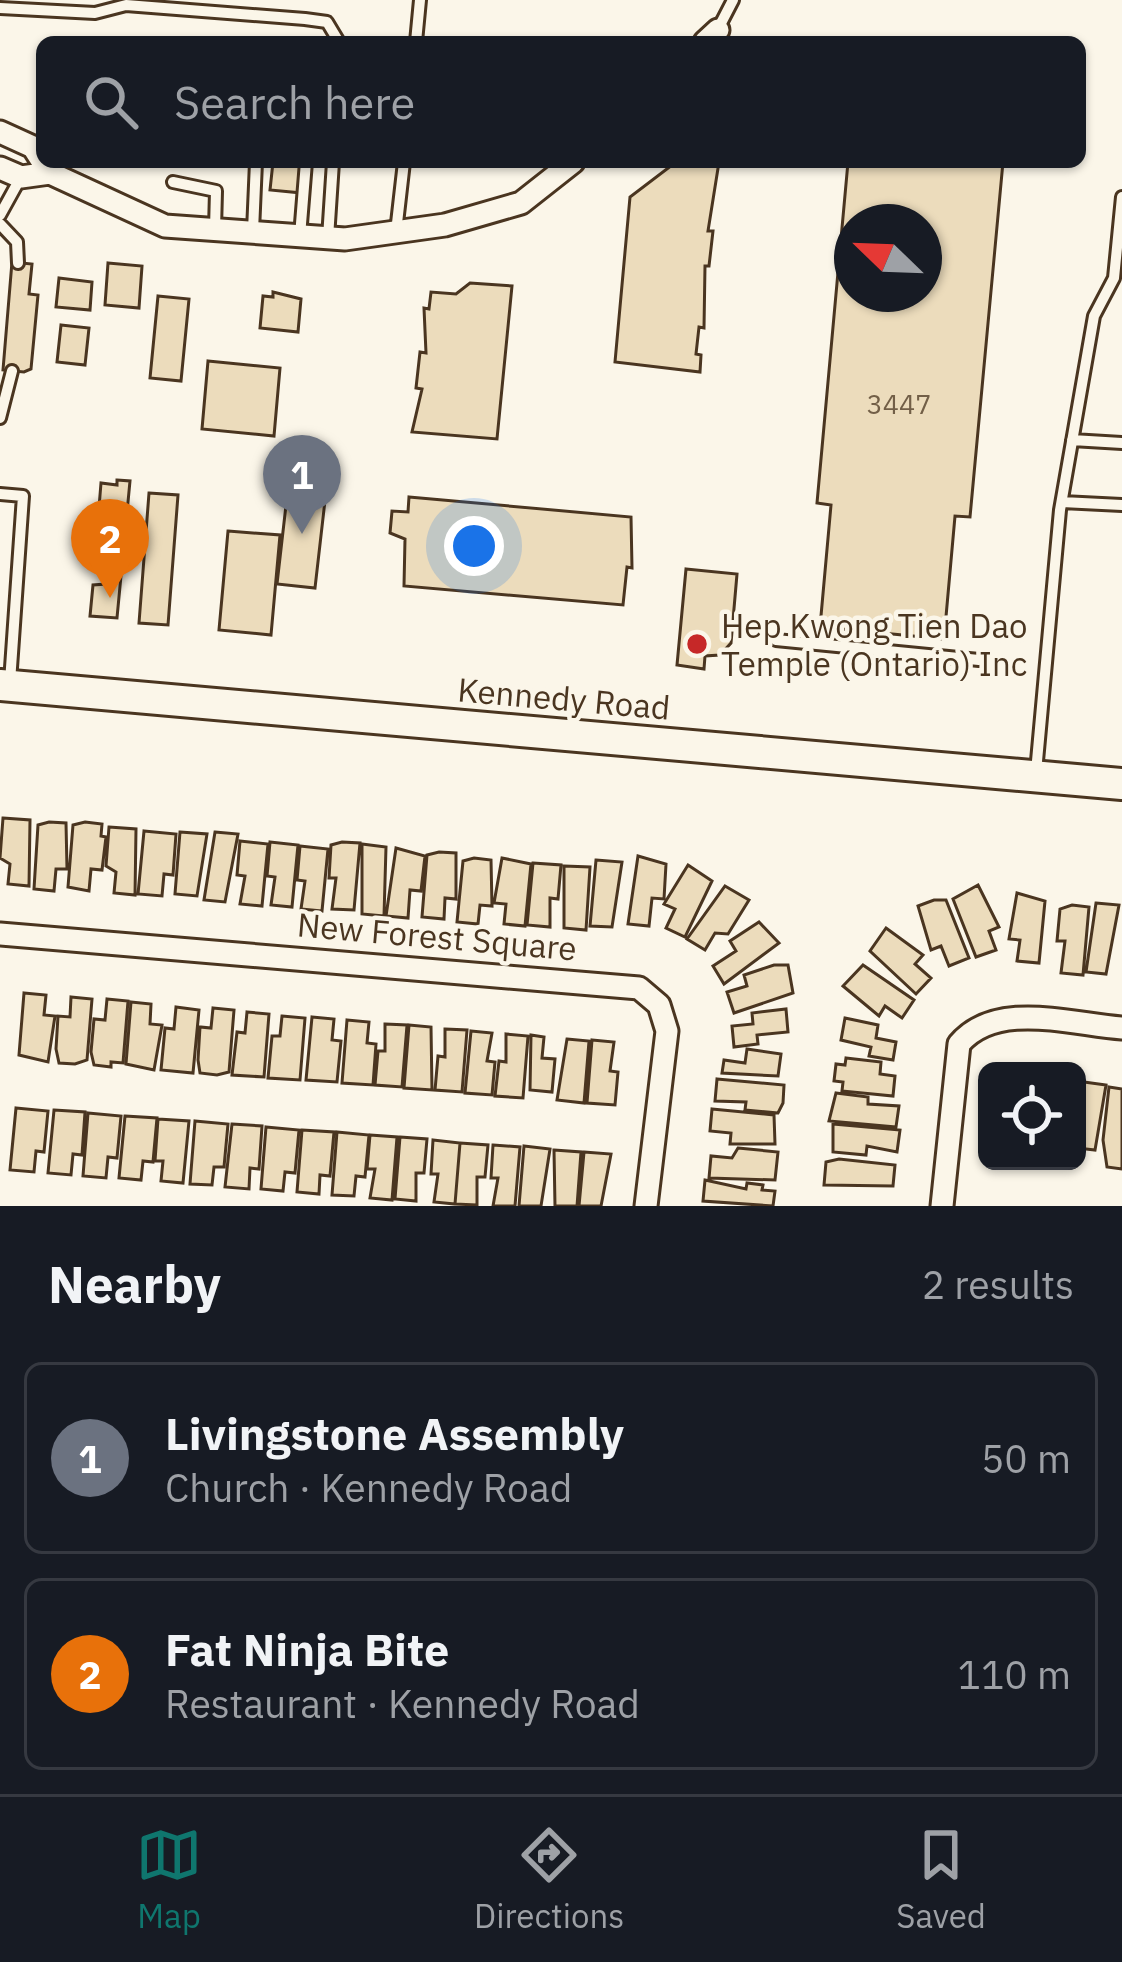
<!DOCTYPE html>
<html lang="en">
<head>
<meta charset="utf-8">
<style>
  :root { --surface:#171b24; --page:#20242c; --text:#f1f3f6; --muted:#9ea1a6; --line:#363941; --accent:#0f766e }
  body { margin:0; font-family:"IBM Plex Sans",sans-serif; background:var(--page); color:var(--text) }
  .controls { position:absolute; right:36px; bottom:36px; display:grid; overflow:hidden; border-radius:18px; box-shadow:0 3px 9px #0004 }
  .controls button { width:108px; height:108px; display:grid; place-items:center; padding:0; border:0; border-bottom:3px solid var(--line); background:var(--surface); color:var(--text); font:60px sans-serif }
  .compass { position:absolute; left:834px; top:204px; width:108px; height:108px; border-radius:50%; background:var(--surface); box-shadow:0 3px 9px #0004; rotate:293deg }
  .you { position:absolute; left:474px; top:546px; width:42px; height:42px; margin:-30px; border:9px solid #fff; border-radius:50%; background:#1a73e8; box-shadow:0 0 0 18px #1a73e833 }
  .badge { display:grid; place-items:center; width:78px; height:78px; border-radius:50%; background:var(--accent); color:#fff; font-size:39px; font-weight:700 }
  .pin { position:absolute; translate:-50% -99px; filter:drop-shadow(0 3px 6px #0008) }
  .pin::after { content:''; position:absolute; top:63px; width:42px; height:36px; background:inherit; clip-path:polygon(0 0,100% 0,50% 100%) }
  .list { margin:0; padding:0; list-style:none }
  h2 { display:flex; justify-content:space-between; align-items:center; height:156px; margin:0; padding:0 48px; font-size:51px }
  h2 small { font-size:39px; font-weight:400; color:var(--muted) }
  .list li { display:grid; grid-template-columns:78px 1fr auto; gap:36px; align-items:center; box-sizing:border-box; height:192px; margin:0 24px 24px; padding:0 24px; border:3px solid var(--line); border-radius:18px }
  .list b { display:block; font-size:45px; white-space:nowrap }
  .list p { margin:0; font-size:39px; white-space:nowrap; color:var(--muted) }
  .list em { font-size:39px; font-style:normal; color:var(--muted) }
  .icon { flex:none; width:66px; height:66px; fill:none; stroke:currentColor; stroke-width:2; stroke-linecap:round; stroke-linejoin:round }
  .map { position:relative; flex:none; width:1122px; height:1206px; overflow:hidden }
  .search { position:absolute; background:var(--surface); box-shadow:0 3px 9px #0004; left:36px; right:36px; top:36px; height:132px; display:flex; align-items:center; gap:30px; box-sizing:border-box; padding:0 42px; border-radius:18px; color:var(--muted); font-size:45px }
  .sheet { height:588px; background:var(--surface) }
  nav { display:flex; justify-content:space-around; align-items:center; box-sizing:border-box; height:168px; border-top:3px solid var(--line); background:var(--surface); font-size:33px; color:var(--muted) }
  nav a { display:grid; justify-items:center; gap:6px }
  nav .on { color:var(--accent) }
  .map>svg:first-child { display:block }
</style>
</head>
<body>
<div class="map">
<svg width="1122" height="1206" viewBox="0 0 1122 1206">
  <rect width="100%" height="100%" fill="#fbf6e9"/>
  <path fill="#ecdcbc" stroke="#4a3520" stroke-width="3" fill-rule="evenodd" d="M273 162H304L302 193 270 190Z
    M676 162H719L708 231H713L709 266H705L704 328 699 327 696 354 701 355 700 372 615 362 630 197Z
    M848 162H1003L970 517 955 516 944 639 820 627 831 505 817 503ZM852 222H924V294H852Z
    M12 262 32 264 29 294 38 295 31 369 24 372 3 370Z
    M108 263 142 266 139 308 105 305Z
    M59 278 92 282 90 310 56 307Z
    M470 283 512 286 497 439 412 432 422 389 416 388 420 352 426 353 424 308 429 309 431 292 456 294Z
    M273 292 301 299 298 332 260 328 263 296 273 297Z
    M158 296 189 299 181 381 150 378Z
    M61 325 89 328 85 365 57 362Z
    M208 361 280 368 274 436 202 429Z
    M289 479 327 483 315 588 277 584Z
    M117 480 130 481 117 618 90 616 93 585 106 584 112 524 98 520 101 483 117 485Z
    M149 493 178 495 168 625 139 623Z
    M409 497 631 517 632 568 627 567 623 605 404 586 405 539 390 533 392 511 408 512Z
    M228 531 280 535 271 635 219 630Z
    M686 569 737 574 731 643 720 655 705 656 704 669 677 665Z
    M3 818 30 820 29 886 8 884 10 864 0 858Z
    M49 822 66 823 67 869H56L54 891 34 889 38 825Z
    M85 822 102 824 101 836 106 837 102 870 91 869 89 891 68 887 73 825Z
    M109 827 136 829 135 895 114 893 116 872 106 866Z
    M144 831 176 834 173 875 164 874 162 896 138 894Z
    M180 832 207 834 197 896 175 894Z
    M215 832 238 834 225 902 204 900Z
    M240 841 268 844 262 906 240 904 245 876 237 875Z
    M270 842 298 845 292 907 271 905 275 877 267 876Z
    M342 842 360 843 354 910 332 909 336 878H329L331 845Z
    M362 844 386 847 384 916 362 914Z
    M300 846 328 849 322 911 301 909 305 881 297 880Z
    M396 848 425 856 421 891 410 890 408 918 386 916Z
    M439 852 456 853V899L445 898 444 919 422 917 427 855Z
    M638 856 666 864 664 899 652 898 649 926 628 924Z
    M474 858 491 860 492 906 480 905 478 924 457 922 463 861Z
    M502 858 531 864 525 926 504 924 506 904 494 903Z
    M596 860 622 862 612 927 590 926Z
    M533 863 561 865 558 899 550 898V927L527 925Z
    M688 865 712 881 685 937 666 928 675 909 664 904Z
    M564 866 590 867 586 930 564 928Z
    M978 885 999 927 989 931 996 950 976 957 953 899Z
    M725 886 749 900 728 934 715 933 705 950 687 939Z
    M1017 893 1045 901 1039 963 1017 961 1020 940 1009 939Z
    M934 900H946L969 958 949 966 941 946 931 950 918 906Z
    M1096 903 1119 905 1106 974 1086 972Z
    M1072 905 1089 907 1083 975 1061 973 1065 941H1057L1060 909Z
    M759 922 779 943 724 984 713 966 736 951 730 941Z
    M886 928 923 955 915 964 931 978 916 994 870 951Z
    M774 965H788L793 993 734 1013 727 992 747 986 744 975Z
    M863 965 914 1000 902 1018 885 1006 879 1016 843 986Z
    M24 993 46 995 44 1015 55 1016 48 1062 19 1055Z
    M71 997 92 999 87 1060 75 1064 59 1063 56 1049 58 1016 70 1017Z
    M107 999 128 1001 123 1063 111 1062V1067L94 1065 91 1052 94 1019 105 1020Z
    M131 1002 151 1004 150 1024 162 1025 154 1070 126 1064Z
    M176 1007 199 1010 193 1073 161 1070 165 1028 174 1029Z
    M213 1008 234 1010 229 1072 217 1075 200 1073 198 1060 200 1027 211 1028Z
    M786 1009 788 1032 757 1035 758 1044 734 1047 732 1026 753 1024 752 1013Z
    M247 1012 269 1014 264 1077 232 1075 237 1032 245 1033Z
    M282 1016 305 1018 300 1080 268 1078 272 1036H280Z
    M312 1017 334 1019 332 1040 341 1041 337 1082 306 1080Z
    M845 1018 878 1025 876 1038 896 1042 893 1060 869 1056 871 1047 841 1040Z
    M347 1020 369 1022 367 1043 376 1044 373 1085 342 1083Z
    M385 1024 407 1025 402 1087 375 1085 378 1051H385Z
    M409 1025 431 1027 432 1090 404 1088Z
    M445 1029 467 1030 462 1092 435 1090 438 1056 445 1057Z
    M471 1031 492 1033 487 1061 495 1062 492 1095 465 1093Z
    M506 1034 528 1036 523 1098 495 1096 499 1061 506 1062Z
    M531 1035 544 1037 542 1058 555 1059 552 1092 530 1090Z
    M567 1039 589 1041 584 1103 557 1100Z
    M592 1040 614 1042 610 1071 618 1072 615 1105 587 1103Z
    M747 1049 781 1054 778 1076 722 1073 724 1060 745 1063Z
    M846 1058 881 1062 880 1074 895 1076 893 1096 842 1091 843 1082 834 1081 836 1064 845 1065Z
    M717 1079 784 1085 783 1103 778 1113 745 1110 746 1102 715 1101Z
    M1084 1082 1106 1085 1095 1150 1077 1148V1102L1082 1103Z
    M1109 1087 1122 1089V1169L1107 1167 1103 1140Z
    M836 1093 868 1097V1104L899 1106 896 1127 829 1121Z
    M16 1108 48 1111 44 1152 36 1151 34 1172 10 1170Z
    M712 1109 774 1115 775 1144H730L731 1133 710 1131Z
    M54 1110 85 1112 82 1155 73 1154 71 1175 48 1173Z
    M88 1113 121 1116 117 1158 108 1157 106 1178 83 1176Z
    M125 1116 157 1118 153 1162 143 1161 141 1180 119 1178Z
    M158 1119 189 1121 183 1183 161 1181 163 1161H155Z
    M195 1121 228 1124 224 1167H214L212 1185 190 1184Z
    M232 1124 262 1126 259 1169 250 1168 249 1189 225 1187Z
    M833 1124 900 1130 897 1152 867 1146 866 1155 833 1152Z
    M266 1127 299 1130 295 1173 285 1172 283 1191 261 1189Z
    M302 1130 334 1132 330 1176 320 1175 319 1194 297 1192Z
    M337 1132 369 1135 365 1177 356 1176 354 1196 332 1195Z
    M370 1135 397 1137 392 1200 370 1198 375 1169H367Z
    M400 1137 427 1139 424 1173H416V1201L395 1199Z
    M433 1140 460 1143 455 1204 434 1202 438 1174H431Z
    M460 1143 488 1145 485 1177H477V1205L455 1204Z
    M493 1145 520 1147 515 1206H493L498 1178H491Z
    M524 1146 550 1149 541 1206H519Z
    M738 1148 778 1152 775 1180 709 1178 711 1156 732 1158Z
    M554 1150 581 1152 577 1206H555Z
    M584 1152 611 1154 601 1206H579Z
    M839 1159 895 1165 893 1186 824 1185 826 1162Z
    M705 1180 746 1189 747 1183 763 1185 762 1190 775 1191 773 1206 703 1201Z"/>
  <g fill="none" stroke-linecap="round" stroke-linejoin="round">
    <defs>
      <path id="lane" d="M0 8 95 13 126 5 305 19 327 22 339 42
        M718 29 733 0
        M416 42 420 0
        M173 182 216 191 215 229
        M0 215 21 177
        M0 224 17 242 18 263
        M253 231 256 162
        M396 232 404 162
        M300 236 306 162
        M328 238 333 162
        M0 418 12 371
        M1072 440 1122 443
        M0 494 23 496 10 682
        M1062 502 1122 505
        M776 640 979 660
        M1036 772 1060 510 1094 316 1114 278 1122 197"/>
      <path id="street" d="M705 42 718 30
        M0 132 33 147 42 161
        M43 162 50 173 165 226 345 239 445 225 521 203 573 162
        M0 168 21 177 50 173
        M0 934 639 988 659 1005 667 1031 646 1206
        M942 1206 959 1044C996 1000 1070 1024 1122 1028"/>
      <path id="secondary" d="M0 685 1122 784"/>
    </defs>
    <use href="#lane" stroke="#4a3520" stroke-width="16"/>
    <use href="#street" stroke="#4a3520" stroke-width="27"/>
    <use href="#secondary" stroke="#4a3520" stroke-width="36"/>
    <use href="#lane" stroke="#fbf6e9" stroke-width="10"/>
    <use href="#street" stroke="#fbf6e9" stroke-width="21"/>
    <use href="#secondary" stroke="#fbf6e9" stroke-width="30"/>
  </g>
  <circle fill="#c62828" stroke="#fbf6e9" stroke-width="4.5" cx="697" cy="644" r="12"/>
  <g text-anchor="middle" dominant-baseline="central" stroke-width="9" stroke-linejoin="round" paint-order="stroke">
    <g font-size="27" fill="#725f47">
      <text x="899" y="403">3447</text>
    </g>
    <g font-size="33" fill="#4a3520" stroke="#fbf6e9" text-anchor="start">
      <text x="721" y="625">Hep Kwong Tien Dao<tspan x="721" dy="38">Temple (Ontario) Inc</tspan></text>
    </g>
    <g font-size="33" fill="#4a3520" stroke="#fbf6e9">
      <text transform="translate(564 698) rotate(5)">Kennedy Road</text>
      <text transform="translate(437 936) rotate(5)">New Forest Square</text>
    </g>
  </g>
</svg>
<div class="controls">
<button><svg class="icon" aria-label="locate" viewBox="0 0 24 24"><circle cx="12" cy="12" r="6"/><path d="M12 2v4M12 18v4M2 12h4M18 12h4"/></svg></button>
</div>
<svg class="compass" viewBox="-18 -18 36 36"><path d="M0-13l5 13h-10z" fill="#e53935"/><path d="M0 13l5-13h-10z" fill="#9ea1a6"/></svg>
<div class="you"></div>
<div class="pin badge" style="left:302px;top:534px;background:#6b7280">1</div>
<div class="pin badge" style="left:110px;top:598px;background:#e8710a">2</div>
<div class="search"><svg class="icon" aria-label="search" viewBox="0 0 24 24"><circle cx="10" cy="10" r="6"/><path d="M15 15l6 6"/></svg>Search here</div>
</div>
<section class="sheet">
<h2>Nearby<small>2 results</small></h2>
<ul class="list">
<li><span class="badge" style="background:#6b7280">1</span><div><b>Livingstone Assembly</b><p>Church · Kennedy Road</p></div><em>50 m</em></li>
<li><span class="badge" style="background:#e8710a">2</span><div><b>Fat Ninja Bite</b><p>Restaurant · Kennedy Road</p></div><em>110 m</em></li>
</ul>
</section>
<nav>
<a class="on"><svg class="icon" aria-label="map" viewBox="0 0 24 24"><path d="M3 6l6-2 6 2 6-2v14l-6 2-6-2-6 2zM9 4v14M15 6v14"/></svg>Map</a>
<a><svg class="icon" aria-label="directions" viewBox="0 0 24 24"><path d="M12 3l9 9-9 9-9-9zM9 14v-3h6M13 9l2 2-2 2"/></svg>Directions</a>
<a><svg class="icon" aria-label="saved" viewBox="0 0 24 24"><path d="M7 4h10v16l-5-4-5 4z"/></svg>Saved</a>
</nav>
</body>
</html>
